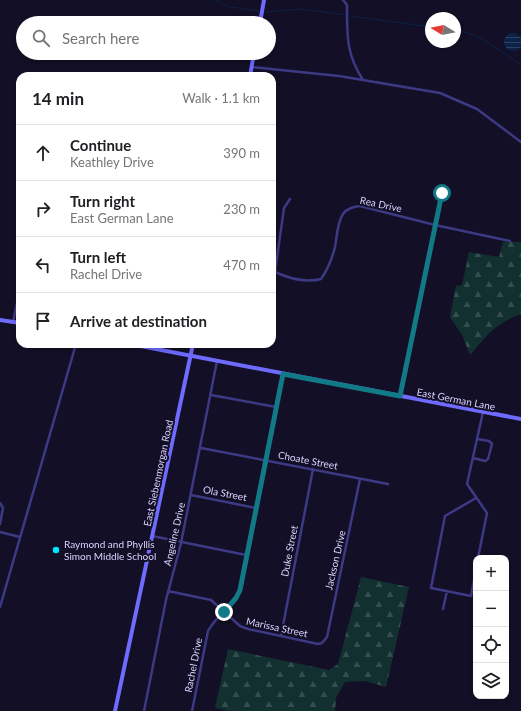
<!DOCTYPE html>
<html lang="en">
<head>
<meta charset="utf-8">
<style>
  :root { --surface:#fff; --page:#f2f2f2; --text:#202124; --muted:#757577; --line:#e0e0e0 }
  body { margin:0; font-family:Lato,sans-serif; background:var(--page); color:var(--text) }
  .controls { position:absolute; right:12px; bottom:12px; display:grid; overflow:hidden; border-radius:8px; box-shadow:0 2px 6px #0003 }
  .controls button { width:36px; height:36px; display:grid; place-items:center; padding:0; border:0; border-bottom:1px solid var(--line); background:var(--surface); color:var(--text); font:20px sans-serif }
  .compass { position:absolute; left:425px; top:12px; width:36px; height:36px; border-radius:50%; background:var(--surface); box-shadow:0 2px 6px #0003; rotate:280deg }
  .stop { position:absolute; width:12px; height:12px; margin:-9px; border:3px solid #127987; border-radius:50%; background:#fff }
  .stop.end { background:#127987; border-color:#fff; box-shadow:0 1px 4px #0008 }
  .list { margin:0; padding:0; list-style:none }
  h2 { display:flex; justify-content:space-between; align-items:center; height:52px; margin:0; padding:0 16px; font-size:17px }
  h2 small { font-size:13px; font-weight:400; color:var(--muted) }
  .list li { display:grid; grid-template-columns:26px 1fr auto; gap:12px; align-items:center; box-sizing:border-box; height:56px; padding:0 16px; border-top:1px solid var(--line) }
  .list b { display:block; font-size:15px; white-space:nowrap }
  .list p { margin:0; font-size:13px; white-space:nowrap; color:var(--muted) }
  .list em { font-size:13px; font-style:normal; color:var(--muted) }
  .icon { flex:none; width:22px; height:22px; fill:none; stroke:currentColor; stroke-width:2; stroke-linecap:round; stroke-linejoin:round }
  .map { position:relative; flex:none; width:521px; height:711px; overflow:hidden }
  .search { position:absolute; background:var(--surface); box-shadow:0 2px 6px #0003; left:16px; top:16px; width:260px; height:44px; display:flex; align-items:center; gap:10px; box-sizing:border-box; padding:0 14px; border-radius:22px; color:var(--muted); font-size:15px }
  .panel { position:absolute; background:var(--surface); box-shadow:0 2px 6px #0003; left:16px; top:72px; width:260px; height:276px; border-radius:12px }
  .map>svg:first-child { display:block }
</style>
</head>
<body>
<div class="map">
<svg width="521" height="711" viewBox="0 0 521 711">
  <defs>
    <pattern id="forest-firs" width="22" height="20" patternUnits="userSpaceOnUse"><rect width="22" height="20" fill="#12302f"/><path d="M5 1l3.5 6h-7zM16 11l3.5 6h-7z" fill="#344d4e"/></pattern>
    <pattern id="water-rules" width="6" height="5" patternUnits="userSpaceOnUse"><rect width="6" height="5" fill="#0c2248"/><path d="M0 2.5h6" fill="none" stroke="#2f4163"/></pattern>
  </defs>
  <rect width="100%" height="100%" fill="#130f26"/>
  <path fill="url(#forest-firs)" d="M503 242H521V314C495 324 487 335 470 355L462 335 450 317 456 286 462 285 469 252 499 257Z
    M361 577 409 587 386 687 365 681 345 682 336 698 335 711H228L215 708 228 649 329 670 338 664Z"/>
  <path fill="url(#water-rules)" d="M504 42a9 9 0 1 1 18 0a9 9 0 1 1-18 0Z"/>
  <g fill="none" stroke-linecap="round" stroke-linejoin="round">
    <path stroke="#0c2248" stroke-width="1" d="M215 0 230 7 259 11
      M265 12 301 9 345 15
      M350 16 431 27
      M455 30C480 33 500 52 521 64"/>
    <path stroke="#3d3a85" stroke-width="2.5" d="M343 0 347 5C347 35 346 54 363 80
      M252 67 339 76 440 93 477 109 521 142
      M275 272C290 279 305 283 321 279 328 269 332 259 335 247 337 237 337 223 343 214 347 208 354 207 360 206L435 225 510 241
      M275 272 284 208 290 199
      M13 322 20 289
      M211 395 276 407
      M400 396 442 193
      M201 448 388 484
      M473 458 485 461 488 459 492 444 489 441 477 439
      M191 495 256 508
      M0 503 3 508 0 524
      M0 532 20 537
      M152 536 246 555
      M478 558 487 513 467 484 483 412
      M476 570 471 596 431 588 445 516 476 498
      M168 591 211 600 240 626 248 629 318 644 322 643 327 637 360 479
      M0 607 76 344
      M443 609 447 591
      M281 636 313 469
      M144 711 166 600 181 543 217 361
      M192 711 208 631C216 616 232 606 240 590L283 374"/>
    <path stroke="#6f6bff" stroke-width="4" d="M260 23 264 0
      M250 76 254 53
      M0 320 20 323
      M130 344 521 419
      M115 711 193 344"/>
  </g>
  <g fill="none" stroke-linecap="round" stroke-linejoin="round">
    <path stroke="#127987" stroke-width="5" d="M224 612 236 598 240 590 283 374 400 396 442 193"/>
  </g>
  <circle fill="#00e5ff" stroke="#130f26" stroke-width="1.5" cx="56" cy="550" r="4"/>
  <g text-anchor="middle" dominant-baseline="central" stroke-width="4" stroke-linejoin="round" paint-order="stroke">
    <g font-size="10" fill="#d9d4ff" stroke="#130f26">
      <text transform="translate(381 204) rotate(12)">Rea Drive</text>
      <text transform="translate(456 399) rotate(11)">East German Lane</text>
      <text transform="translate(308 460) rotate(11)">Choate Street</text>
      <text transform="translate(158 473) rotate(-78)">East Siebenmorgan Road</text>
      <text transform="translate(225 493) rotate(11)">Ola Street</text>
      <text transform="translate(174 534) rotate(-77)">Angeline Drive</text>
      <text transform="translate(289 551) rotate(-79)">Duke Street</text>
      <text transform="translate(335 560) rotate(-77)">Jackson Drive</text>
      <text transform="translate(277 627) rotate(12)">Marissa Street</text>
      <text transform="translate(193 665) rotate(-79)">Rachel Drive</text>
    </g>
    <g font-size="10" fill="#d9d4ff" stroke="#130f26" text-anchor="start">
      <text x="64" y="544">Raymond and Phyllis<tspan x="64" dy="12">Simon Middle School</tspan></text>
    </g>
  </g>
</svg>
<div class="controls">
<button>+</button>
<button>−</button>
<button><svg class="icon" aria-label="locate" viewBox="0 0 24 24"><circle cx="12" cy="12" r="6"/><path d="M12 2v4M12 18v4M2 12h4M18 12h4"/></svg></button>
<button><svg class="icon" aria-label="layers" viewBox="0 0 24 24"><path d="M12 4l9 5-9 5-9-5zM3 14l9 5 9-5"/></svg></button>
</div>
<svg class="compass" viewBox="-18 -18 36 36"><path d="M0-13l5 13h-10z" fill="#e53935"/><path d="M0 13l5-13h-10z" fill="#757577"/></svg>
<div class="stop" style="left:442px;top:193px"></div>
<div class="stop end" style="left:224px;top:612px"></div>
<div class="search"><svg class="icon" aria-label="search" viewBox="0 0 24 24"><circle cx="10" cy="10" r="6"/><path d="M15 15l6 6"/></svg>Search here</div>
<section class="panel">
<h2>14 min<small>Walk · 1.1 km</small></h2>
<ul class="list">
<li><svg class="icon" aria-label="ahead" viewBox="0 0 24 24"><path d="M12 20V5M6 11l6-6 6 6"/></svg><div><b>Continue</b><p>Keathley Drive</p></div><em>390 m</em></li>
<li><svg class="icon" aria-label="right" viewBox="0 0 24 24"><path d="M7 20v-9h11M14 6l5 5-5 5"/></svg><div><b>Turn right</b><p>East German Lane</p></div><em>230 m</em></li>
<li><svg class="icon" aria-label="left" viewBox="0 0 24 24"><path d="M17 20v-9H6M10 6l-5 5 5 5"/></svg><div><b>Turn left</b><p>Rachel Drive</p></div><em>470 m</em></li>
<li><svg class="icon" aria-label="arrive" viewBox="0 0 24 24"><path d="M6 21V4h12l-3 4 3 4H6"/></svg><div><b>Arrive at destination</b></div></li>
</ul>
</section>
</div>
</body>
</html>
